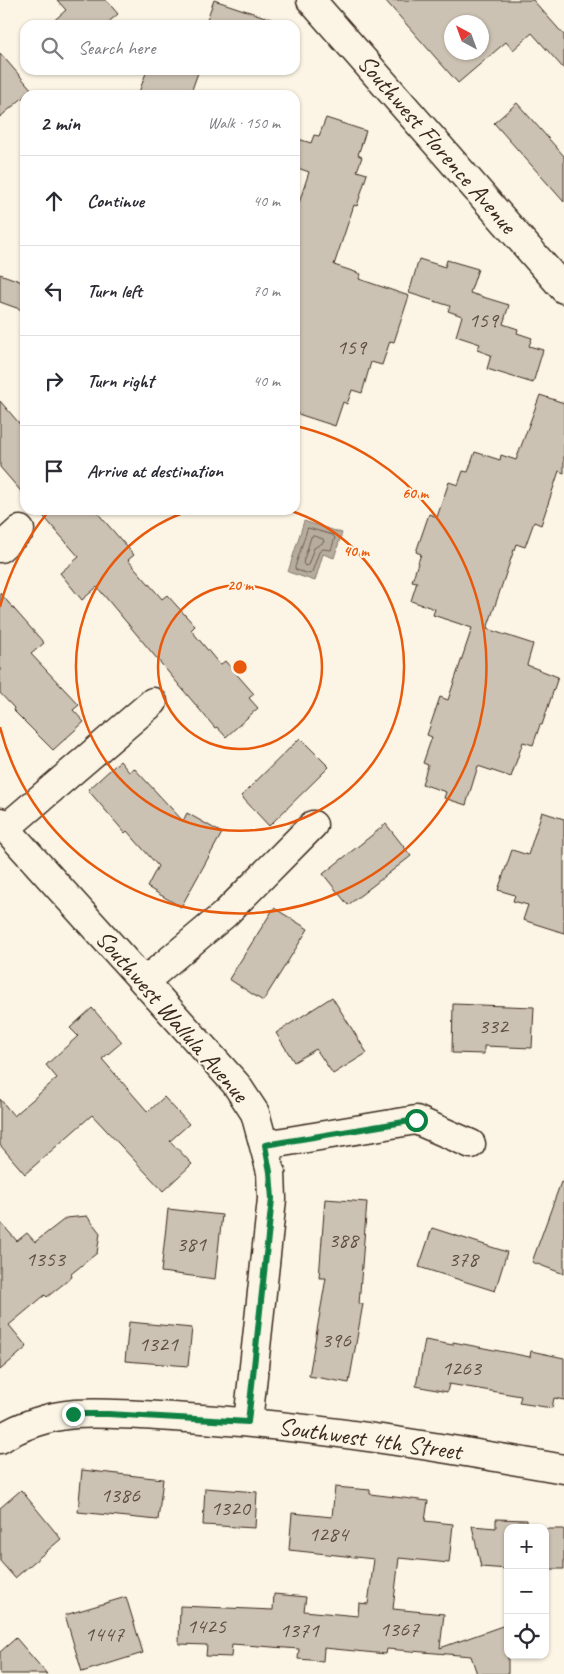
<!DOCTYPE html>
<html lang="en">
<head>
<meta charset="utf-8">
<style>
  :root { --surface:#fff; --page:#f2f2f3; --text:#2b2b33; --muted:#7c7c81; --line:#e1e1e2 }
  body { margin:0; font-family:Caveat,sans-serif; background:var(--page); color:var(--text) }
  .controls { position:absolute; right:15px; bottom:15px; display:grid; overflow:hidden; border-radius:10px; box-shadow:0 1px 4px #0004 }
  .controls button { width:45px; height:45px; display:grid; place-items:center; padding:0; border:0; border-bottom:1px solid var(--line); background:var(--surface); color:var(--text); font:25px sans-serif }
  .compass { position:absolute; left:444px; top:15px; width:45px; height:45px; border-radius:50%; background:var(--surface); box-shadow:0 1px 4px #0004; rotate:319deg }
  .stop { position:absolute; width:15px; height:15px; margin:-11px; border:4px solid #0b8043; border-radius:50%; background:#fff }
  .stop.end { background:#0b8043; border-color:#fff; box-shadow:0 1px 5px #0008 }
  .list { margin:0; padding:0; list-style:none }
  h2 { display:flex; justify-content:space-between; align-items:center; height:65px; margin:0; padding:0 20px; font-size:21px }
  h2 small { font-size:16px; font-weight:400; color:var(--muted) }
  .list li { display:grid; grid-template-columns:32px 1fr auto; gap:15px; align-items:center; box-sizing:border-box; height:90px; padding:0 20px; border-top:1px solid var(--line) }
  .list b { display:block; font-size:19px; white-space:nowrap }
  .list em { font-size:16px; font-style:normal; color:var(--muted) }
  .icon { flex:none; width:28px; height:28px; fill:none; stroke:currentColor; stroke-width:2; stroke-linecap:round; stroke-linejoin:round }
  .map { position:relative; flex:none; width:564px; height:1674px; overflow:hidden }
  .search { position:absolute; background:var(--surface); box-shadow:0 1px 4px #0004; left:20px; top:20px; width:280px; height:55px; display:flex; align-items:center; gap:12px; box-sizing:border-box; padding:0 18px; border-radius:15px; color:var(--muted); font-size:19px }
  .panel { position:absolute; background:var(--surface); box-shadow:0 1px 4px #0004; left:20px; top:90px; width:280px; height:425px; border-radius:15px }
  .map>svg:first-child { display:block }
</style>
</head>
<body>
<div class="map">
<svg width="564" height="1674" viewBox="0 0 564 1674">
  <rect width="100%" height="100%" fill="#fcf5e5"/>
  <filter id="ink" filterUnits="userSpaceOnUse"><feTurbulence type="fractalNoise" baseFrequency=".02" numOctaves="2"/><feDisplacementMap in="SourceGraphic" scale="10" xChannelSelector="R" yChannelSelector="G"/><feConvolveMatrix kernelMatrix="1 2 1 2 8 2 1 2 1" color-interpolation-filters="sRGB"/></filter>
  <g filter="url(#ink)">
    <path fill="#b7ad9e" stroke="#85796b" d="M304 521 342 533 334 558 323 554 315 581 288 572Z"/>
    <g fill="none" stroke-linecap="round" stroke-linejoin="round">
      <path stroke="#6d5e51" stroke-width="1" d="M308 528 333 535 335 538 331 550 323 549 319 552 312 572 310 574 296 570 295 568Z
        M314 536 323 539 324 542 314 548 308 565 305 566 303 563 311 537Z"/>
    </g>
    <path fill="#ccc2b3" stroke="#3b2a1e" fill-rule="evenodd" d="M57 0H106L118 14 105 25H49L66 10Z
      M214 0 280 22 279 25H205Z
      M385 0H533L564 35V69L532 33 513 50 506 42 458 83ZM452 22H482V52H452Z
      M0 53 32 90 0 117Z
      M147 70H199L190 95H138Z
      M517 103 564 156V202L494 123Z
      M326 118 366 131 358 155 362 157 357 171 367 174 357 206 354 205 334 265 361 274 359 279 409 296 394 342 390 341 382 365 371 362 362 393 352 390 347 404 343 402 335 426 295 413V215L309 172 295 167V138L311 143 314 135 319 136Z
      M419 259 445 267 447 260 478 269 470 293 509 305 503 324 518 329 517 333 532 338 529 346 543 350 533 383 487 369 491 355 477 350 480 344 456 336 462 316 448 311 450 306 409 293Z
      M0 274 25 283V311L0 302Z
      M540 395 564 403V473L559 471 541 525 534 522 525 547 516 544 487 629 533 644 527 665 558 677 542 725H540L533 745 523 742 511 777 478 766 466 805 444 798 446 792 422 784 428 765 423 763 432 737 427 735 440 697 448 700 472 628 433 615 435 609 411 601 417 582 412 581 421 554 416 552 429 514 437 517 449 482 458 485 463 471 468 472 475 452 500 460 501 455 516 460Z
      M0 401 25 430V496L0 467Z
      M38 510H95L134 555 128 560 162 599 167 595 195 626 191 630 220 665 225 661 254 694 249 698 258 708 226 737 217 727 215 728 97 587 82 600 60 573 79 557Z
      M0 593 44 643 31 654 79 705 73 710 84 722 53 750 13 710 14 708 0 693Z
      M300 738 329 767 269 826 241 796Z
      M120 761 129 772 134 768 183 821 187 813 222 833 181 907 147 887 158 866 127 831 125 833 88 790Z
      M542 812 564 819V933L523 920 528 905 513 901 515 895 498 890 512 850 528 855Z
      M386 824 411 856 348 905 323 874Z
      M274 908 308 929 263 1001 229 979Z
      M332 997 367 1053 333 1074 316 1049 294 1062 276 1033Z
      M453 1004 534 1007 532 1048 484 1046V1054L452 1053Z
      M92 1008 122 1042 102 1059 148 1112 164 1097 189 1124 170 1141 192 1164 163 1191 92 1115 25 1174 0 1145V1099L14 1116 57 1078 46 1065 78 1036 70 1028Z
      M561 1182 564 1183V1274L532 1262Z
      M325 1199 367 1202 359 1304H363L349 1383 309 1376 326 1278H319Z
      M168 1209 222 1215 215 1279 161 1272Z
      M87 1216 100 1233 97 1253 71 1274 72 1277 47 1297 45 1295 9 1325 27 1347 0 1370V1222L17 1241 27 1233 35 1242 66 1218Z
      M432 1228 507 1252 495 1291 419 1267Z
      M129 1322 192 1328 188 1366 125 1361Z
      M425 1340 453 1345V1342L530 1357 531 1351 564 1358V1400L554 1398 552 1408 519 1403 521 1396 449 1384 447 1392 416 1386Z
      M82 1470 163 1479 158 1520 78 1512Z
      M335 1487 370 1490V1494L428 1501 425 1521 453 1524 449 1563 399 1558 393 1609 444 1614 440 1648 508 1624V1674H477L471 1656 387 1649 386 1654 324 1648 323 1661 298 1659 299 1649 232 1644 231 1657 206 1656 207 1645 179 1644 180 1606 273 1610 274 1594 306 1597 304 1611 358 1616 359 1603 368 1604 374 1559 289 1550 292 1513 332 1517Z
      M205 1488 257 1492 255 1528 203 1525Z
      M21 1490 61 1539 15 1578 0 1561V1508Z
      M496 1519 527 1520V1528H508V1569L481 1567 472 1526 496 1528Z
      M545 1529H564V1569H545Z
      M126 1597 143 1653 82 1672 65 1615Z
      M16 1638 47 1674H0V1652Z"/>
    <g fill="none" stroke-linecap="round" stroke-linejoin="round">
      <defs>
        <path id="minor" d="M311 0 564 289
          M0 548 20 530
          M0 822 236 1084 255 1113 271 1172 272 1199 248 1422
          M6 828 153 702
          M144 982 225 914 313 825
          M265 1145 416 1120 471 1144
          M0 1439C21 1425 50 1416 75 1414 113 1412 151 1416 188 1418 314 1426 440 1447 564 1469"/>
      </defs>
      <use href="#minor" stroke="#3b2a1e" stroke-width="31"/>
      <use href="#minor" stroke="#fcf5e5" stroke-width="28"/>
    </g>
  </g>
  <g fill="none" stroke-linecap="round" stroke-linejoin="round" filter="url(#ink)">
    <path stroke="#0b8043" stroke-width="6" d="M73 1414H108L248 1422 272 1199 270 1172 265 1145 416 1120"/>
  </g>
  <g fill="none" stroke="#e8590c" stroke-width="2.5">
    <circle cx="240" cy="667" r="82"/>
    <path d="M288 510A164 164 0 1 1 192 510"/>
    <path d="M0 607A247 247 0 0 1 48 512M296 426A247 247 0 1 1 0 727"/>
  </g>
  <g text-anchor="middle" dominant-baseline="central" stroke-width="4" stroke-linejoin="round" paint-order="stroke">
    <g font-size="22" fill="#5f5043">
      <text x="483" y="320">159</text>
      <text x="351" y="347">159</text>
      <text x="493" y="1026">332</text>
      <text x="343" y="1240">388</text>
      <text x="191" y="1244">381</text>
      <text x="45" y="1259">1353</text>
      <text x="463" y="1259">378</text>
      <text x="336" y="1340">396</text>
      <text x="158" y="1344">1321</text>
      <text x="461" y="1368">1263</text>
      <text x="120" y="1495">1386</text>
      <text x="230" y="1508">1320</text>
      <text x="328" y="1534">1284</text>
      <text x="206" y="1626">1425</text>
      <text x="399" y="1629">1367</text>
      <text x="299" y="1630">1371</text>
      <text x="104" y="1634">1447</text>
    </g>
    <g font-size="25" fill="#3b2a1e" stroke="#fcf5e5">
      <text transform="translate(437 144) rotate(49)">Southwest Florence Avenue</text>
      <text transform="translate(172 1016) rotate(49)">Southwest Wallula Avenue</text>
      <text transform="translate(370 1439) rotate(8)">Southwest 4th Street</text>
    </g>
  </g>
  <circle cx="240" cy="667" r="8" fill="#e8590c" stroke="#fcf5e5" stroke-width="2.5"/>
  <g font-size="15" text-anchor="middle" font-weight="bold" fill="#e8590c" stroke="#fcf5e5" stroke-width="4" stroke-linejoin="round" paint-order="stroke">
    <text x="415" y="498">60 m</text>
    <text x="356" y="556">40 m</text>
    <text x="240" y="590">20 m</text>
  </g>
</svg>
<div class="controls">
<button>+</button>
<button>−</button>
<button><svg class="icon" aria-label="locate" viewBox="0 0 24 24"><circle cx="12" cy="12" r="6"/><path d="M12 2v4M12 18v4M2 12h4M18 12h4"/></svg></button>
</div>
<svg class="compass" viewBox="-18 -18 36 36"><path d="M0-13l5 13h-10z" fill="#e53935"/><path d="M0 13l5-13h-10z" fill="#7c7c81"/></svg>
<div class="stop" style="left:416px;top:1120px"></div>
<div class="stop end" style="left:73px;top:1414px"></div>
<div class="search"><svg class="icon" aria-label="search" viewBox="0 0 24 24"><circle cx="10" cy="10" r="6"/><path d="M15 15l6 6"/></svg>Search here</div>
<section class="panel">
<h2>2 min<small>Walk · 150 m</small></h2>
<ul class="list">
<li><svg class="icon" aria-label="ahead" viewBox="0 0 24 24"><path d="M12 20V5M6 11l6-6 6 6"/></svg><div><b>Continue</b></div><em>40 m</em></li>
<li><svg class="icon" aria-label="left" viewBox="0 0 24 24"><path d="M17 20v-9H6M10 6l-5 5 5 5"/></svg><div><b>Turn left</b></div><em>70 m</em></li>
<li><svg class="icon" aria-label="right" viewBox="0 0 24 24"><path d="M7 20v-9h11M14 6l5 5-5 5"/></svg><div><b>Turn right</b></div><em>40 m</em></li>
<li><svg class="icon" aria-label="arrive" viewBox="0 0 24 24"><path d="M6 21V4h12l-3 4 3 4H6"/></svg><div><b>Arrive at destination</b></div></li>
</ul>
</section>
</div>
</body>
</html>
